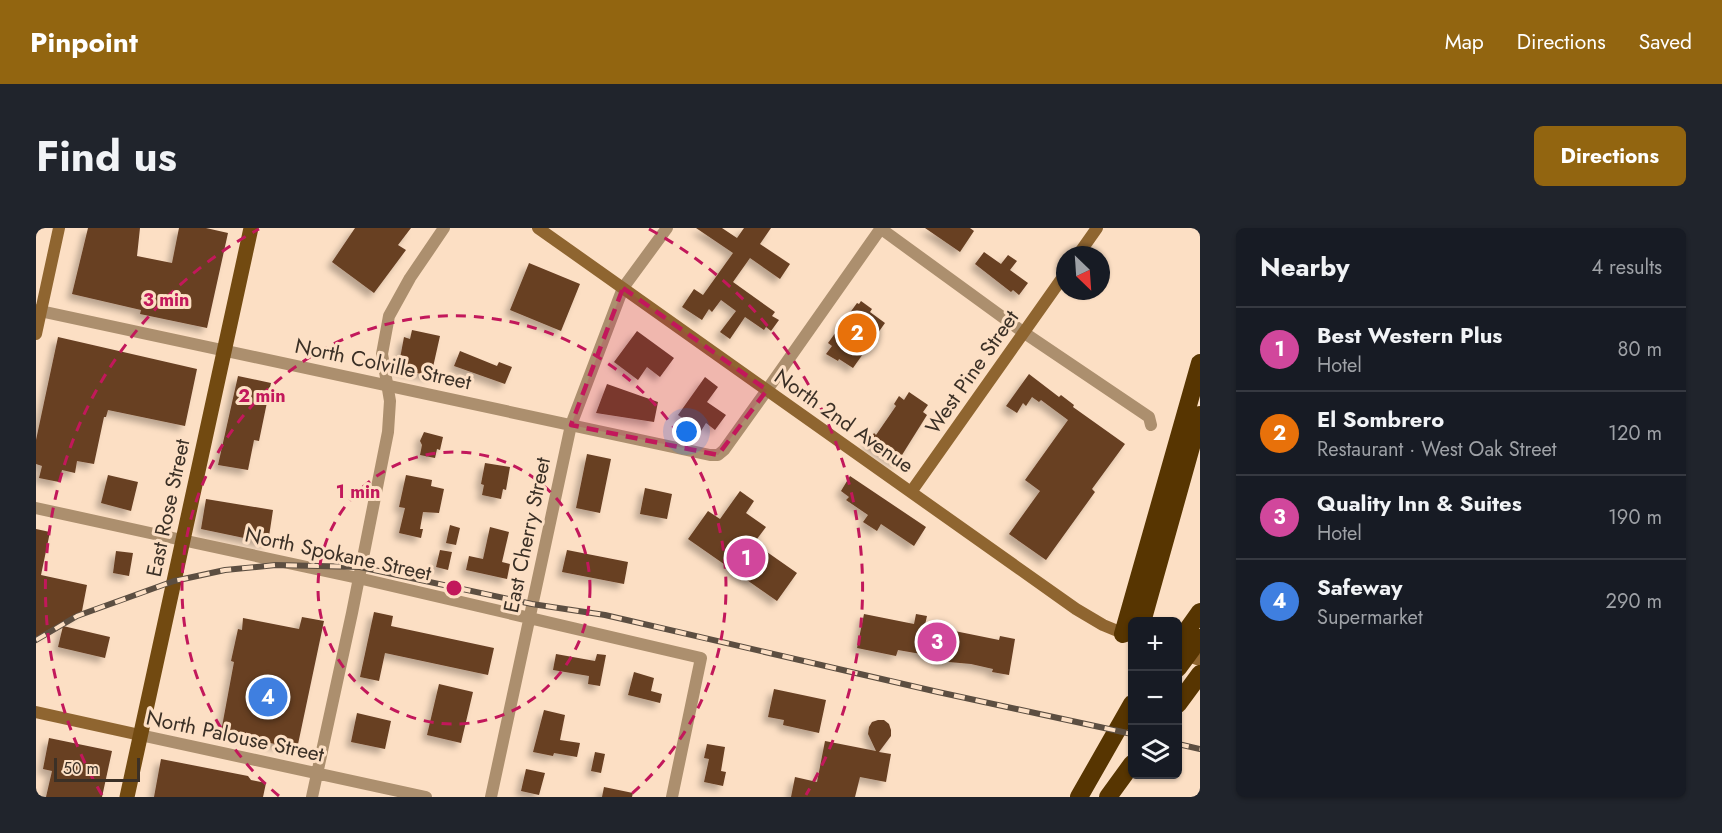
<!DOCTYPE html>
<html lang="en">
<head>
<meta charset="utf-8">
<style>
  :root { --surface:#171b24; --page:#20242c; --text:#f1f3f6; --muted:#9ea1a6; --line:#363941; --accent:#926510 }
  body { margin:0; font-family:Jost,sans-serif; background:var(--page); color:var(--text) }
  .controls { position:absolute; right:18px; bottom:18px; display:grid; overflow:hidden; border-radius:9px; box-shadow:0 2px 4px #0004 }
  .controls button { width:54px; height:54px; display:grid; place-items:center; padding:0; border:0; border-bottom:2px solid var(--line); background:var(--surface); color:var(--text); font:30px sans-serif }
  .compass { position:absolute; left:1020px; top:18px; width:54px; height:54px; border-radius:50%; background:var(--surface); box-shadow:0 2px 4px #0004; rotate:155deg }
  .scale { position:absolute; left:18px; bottom:15px; width:86px; box-sizing:border-box; padding-left:6px; border:3px solid #3b3026; border-top:0; font-size:16px; line-height:21px; white-space:nowrap; color:#3b3026; -webkit-text-stroke:4px #fcdfc4; paint-order:stroke }
  .you { position:absolute; left:651px; top:204px; width:21px; height:21px; margin:-15px; border:4px solid #fff; border-radius:50%; background:#1a73e8; box-shadow:0 0 0 9px #1a73e833 }
  .badge { display:grid; place-items:center; width:39px; height:39px; border-radius:50%; background:var(--accent); color:#fff; font-size:20px; font-weight:700 }
  .pin { position:absolute; translate:-50% -50%; border:3px solid #fff; box-shadow:0 2px 6px #0006 }
  .list { margin:0; padding:0; list-style:none }
  h2 { display:flex; justify-content:space-between; align-items:center; height:78px; margin:0; padding:0 24px; font-size:26px }
  h2 small { font-size:20px; font-weight:400; color:var(--muted) }
  .list li { display:grid; grid-template-columns:39px 1fr auto; gap:18px; align-items:center; box-sizing:border-box; height:84px; padding:0 24px; border-top:2px solid var(--line) }
  .list b { display:block; font-size:22px; white-space:nowrap }
  .list p { margin:0; font-size:20px; white-space:nowrap; color:var(--muted) }
  .list em { font-size:20px; font-style:normal; color:var(--muted) }
  .icon { flex:none; width:33px; height:33px; fill:none; stroke:currentColor; stroke-width:2; stroke-linecap:round; stroke-linejoin:round }
  .map { position:relative; flex:none; width:1164px; height:569px; overflow:hidden; border-radius:9px }
  header { display:flex; align-items:center; gap:36px; box-sizing:border-box; height:84px; padding:0 30px; background:var(--accent); color:#fff }
  header strong { font-size:28px }
  nav { display:flex; gap:33px; margin-inline-start:auto; font-size:21px }
  .intro { display:flex; align-items:center; justify-content:space-between; box-sizing:border-box; height:144px; padding:0 36px }
  h1 { margin:0; font-size:42px }
  .button { padding:15px 27px; border-radius:9px; background:var(--accent); color:#fff; font-size:21px; font-weight:700 }
  main { display:flex; gap:36px; padding:0 36px }
  aside { flex:1; background:var(--surface); border-radius:9px; box-shadow:0 2px 4px #0004 }
  .map>svg:first-child { display:block }
</style>
</head>
<body>
<header>
<strong>Pinpoint</strong>
<nav><a>Map</a><a>Directions</a><a>Saved</a></nav>
</header>
<div class="intro"><h1>Find us</h1><a class="button">Directions</a></div>
<main>
<div class="map">
<svg width="1164" height="569" viewBox="0 0 1164 569">
  <defs>
    <filter id="shadow"><feDropShadow dx="-5" dy="5" stdDeviation="3" flood-color="#0004"/></filter>
  </defs>
  <rect width="100%" height="100%" fill="#fcdfc4"/>
  <path fill="#673f24" filter="url(#shadow)" d="M52 0H104L101 28 136 35 143 0H170L192 5 171 100 104 86 105 82 36 66Z
    M319 0H375L362 17 370 22 338 65 296 34Z
    M660 0H686L701 10 708 0H735L724 16 754 36 744 51 714 30 697 54 739 84 736 88 743 92 735 103 730 99 728 102 709 89 694 111 684 104 700 83 685 72 676 84 673 81 666 92 646 79 658 61 667 67 697 25Z
    M889 0H934L938 3 924 24Z
    M948 24 965 36 972 27 981 33 974 42 992 55 983 67 977 62 975 64 939 36Z
    M493 35 544 56 525 103 474 82Z
    M825 73 836 81 834 84 849 95 817 140 803 131 802 133 790 126 796 118 792 115 821 75 823 76Z
    M376 102 404 108 395 148 362 141 368 109 374 111Z
    M601 103 638 130 624 149 611 139 602 152 578 134Z
    M22 109 161 141 149 198 72 182 70 189H68L58 236 41 233 39 245 26 242 23 254 3 250 6 238 0 236V212Z
    M424 123 461 138 463 134 476 139 469 156 418 138Z
    M993 146 1023 169 1025 167 1038 177 1037 179 1089 216 1056 261 1059 264 1010 332 973 306 1004 263 989 252 1032 192 1005 172 1003 174 996 169 990 178 987 175 981 185 970 178Z
    M202 148 235 155 223 213 218 212 212 242 182 237Z
    M669 149 682 159 671 174 690 187 679 202 670 195 665 203 642 187Z
    M571 156 622 174 618 194 560 185Z
    M873 164 892 177 887 184 891 187 861 235 831 215 838 205 840 207 860 178 858 176 863 168 868 172Z
    M388 204 407 209 404 222 401 221 399 230 384 227 386 217 384 213Z
    M551 226 575 231 564 285 540 280Z
    M449 235 474 239 470 262 467 261 465 271 446 267 448 257 445 256Z
    M72 247 102 254 95 283 65 275Z
    M370 247 396 252 395 258 408 261 403 285 387 284 384 301H387L385 310 363 305 369 280 363 279Z
    M814 248 890 299 878 318 845 296 841 303 827 294 832 287 810 272 813 269 805 263Z
    M609 260 636 266 631 291 604 286Z
    M704 263 718 273 710 285 730 299 718 315 761 345 741 373 652 311 672 283 684 291Z
    M170 271 237 282 232 315 165 301Z
    M414 297 424 300 420 317 410 315Z
    M454 299 473 304 466 334 474 336 471 351 430 342 433 328 447 331Z
    M0 301 14 304 5 347 51 357 46 383 0 409Z
    M404 322 416 324 412 342 400 339Z
    M531 322 592 334 588 356 526 344Z
    M80 323 97 325 93 348 77 345Z
    M338 384 357 388 355 398 458 420 452 447 349 425 343 453 324 449Z
    M828 386 878 396 880 386 891 388 889 397 963 412 964 408 979 411 973 447 956 444 957 441 935 436 902 433V429L862 422 860 428 821 420Z
    M266 389 288 393 261 521 185 504 198 434 195 433 202 401 206 402 207 390 263 401Z
    M27 398 74 409 69 430 22 419Z
    M520 426 559 433 561 426 570 427 564 458 552 456 553 448 517 442Z
    M598 444 618 450 615 463 626 466 624 475 592 467Z
    M403 456 437 464 425 515 391 507Z
    M738 461 790 472 783 505 747 497 748 492 732 489Z
    M508 482 529 487 524 512 544 515 541 529 518 525 517 528 497 524Z
    M321 485 355 493 349 521 315 514Z
    M842 492H848L853 496 855 502V508L843 524 855 526 850 554 824 549 819 569H755L759 549 781 554 789 513 840 523 832 506 833 499 836 494Z
    M13 510 76 523 66 569H10L16 543 7 541Z
    M671 516 689 519 685 543 690 544 687 558 668 554 673 531 668 530Z
    M559 524 569 526 565 545 555 543Z
    M125 531 212 548 215 552 230 555 227 569H118Z
    M490 541 509 545 503 567 485 563Z
    M568 559 597 565 596 569H566Z"/>
  <g fill="none" stroke-linecap="round" stroke-linejoin="round">
    <path stroke="#ac8f6e" stroke-width="12" d="M987 104 1113 189 1115 197
      M731 162 845 0
      M146 312 322 350 665 430 636 569
      M104 507 390 569
      M276 569 316 385 352 204 354 173 346 126 353 88 374 50 408 0
      M455 569 535 197 587 60"/>
    <path stroke="#ac8f6e" stroke-width="12" d="M844 0 987 104
      M587 60 631 0
      M0 82 674 227H682L688 222 731 162
      M0 280 146 312"/>
    <path stroke="#8f6530" stroke-width="12" d="M502 0 1040 381 1067 397 1096 409
      M1042 27 1061 0
      M0 106 23 0
      M875 264 1029 46
      M1142 424 1164 432
      M0 484 104 507"/>
    <path stroke="#724a11" stroke-width="15" d="M91 569 215 0"/>
    <path stroke="#573501" stroke-width="18" d="M1106 394 1164 187
      M1087 406 1164 135
      M1142 415 1164 384
      M1142 440 1164 410
      M1142 476 1164 446
      M1043 569 1096 476
      M1072 569 1096 536"/>
    <defs>
      <path id="rail" d="M0 412 41 388 138 353 189 342 240 337 324 339 496 376 569 387 902 464 1096 506
        M1142 516 1164 521"/>
    </defs>
    <use href="#rail" stroke="#5c4e41" stroke-width="6"/>
    <use href="#rail" stroke="#fcdfc4" stroke-width="4" stroke-dasharray="11" stroke-linecap="butt"/>
  </g>
  <path fill="#c2185b" fill-opacity="0.2" stroke="#c2185b" stroke-width="4.5" stroke-dasharray="12 8" stroke-linejoin="round" d="M587 60 731 162 682 227 535 197Z"/>
  <g fill="none" stroke="#c2185b" stroke-width="3" stroke-dasharray="10 8">
    <circle cx="418" cy="360" r="136"/>
    <path d="M243 568A272 272 0 1 1 593 568"/>
    <path d="M66 567A408 408 0 0 1 223 1M613 1A408 408 0 0 1 770 567"/>
  </g>
  <g text-anchor="middle" dominant-baseline="central" stroke-width="6" stroke-linejoin="round" paint-order="stroke">
    <g font-size="21" fill="#3b3026" stroke="#fcdfc4">
      <text transform="translate(347 136) rotate(12)">North Colville Street</text>
      <text transform="translate(936 144) rotate(-55)">West Pine Street</text>
      <text transform="translate(808 193) rotate(35)">North 2nd Avenue</text>
      <text transform="translate(132 280) rotate(-78)">East Rose Street</text>
      <text transform="translate(491 307) rotate(-78)">East Cherry Street</text>
      <text transform="translate(302 326) rotate(12)">North Spokane Street</text>
      <text transform="translate(199 508) rotate(12)">North Palouse Street</text>
    </g>
  </g>
  <circle cx="418" cy="360" r="9" fill="#c2185b" stroke="#fcdfc4" stroke-width="3"/>
  <g font-size="18" text-anchor="middle" font-weight="bold" fill="#c2185b" stroke="#fcdfc4" stroke-width="6" stroke-linejoin="round" paint-order="stroke">
    <text x="130" y="78">3 min</text>
    <text x="226" y="174">2 min</text>
    <text x="322" y="270">1 min</text>
  </g>
</svg>
<div class="controls">
<button>+</button>
<button>−</button>
<button><svg class="icon" aria-label="layers" viewBox="0 0 24 24"><path d="M12 4l9 5-9 5-9-5zM3 14l9 5 9-5"/></svg></button>
</div>
<svg class="compass" viewBox="-18 -18 36 36"><path d="M0-13l5 13h-10z" fill="#e53935"/><path d="M0 13l5-13h-10z" fill="#9ea1a6"/></svg>
<div class="scale">50 m</div>
<div class="you"></div>
<div class="pin badge" style="left:710px;top:330px;background:#d1479c">1</div>
<div class="pin badge" style="left:821px;top:105px;background:#e8710a">2</div>
<div class="pin badge" style="left:901px;top:414px;background:#d1479c">3</div>
<div class="pin badge" style="left:232px;top:469px;background:#3f7fe0">4</div>
</div>
<aside>
<h2>Nearby<small>4 results</small></h2>
<ul class="list">
<li><span class="badge" style="background:#d1479c">1</span><div><b>Best Western Plus</b><p>Hotel</p></div><em>80 m</em></li>
<li><span class="badge" style="background:#e8710a">2</span><div><b>El Sombrero</b><p>Restaurant · West Oak Street</p></div><em>120 m</em></li>
<li><span class="badge" style="background:#d1479c">3</span><div><b>Quality Inn &amp; Suites</b><p>Hotel</p></div><em>190 m</em></li>
<li><span class="badge" style="background:#3f7fe0">4</span><div><b>Safeway</b><p>Supermarket</p></div><em>290 m</em></li>
</ul>
</aside>
</main>
</body>
</html>
